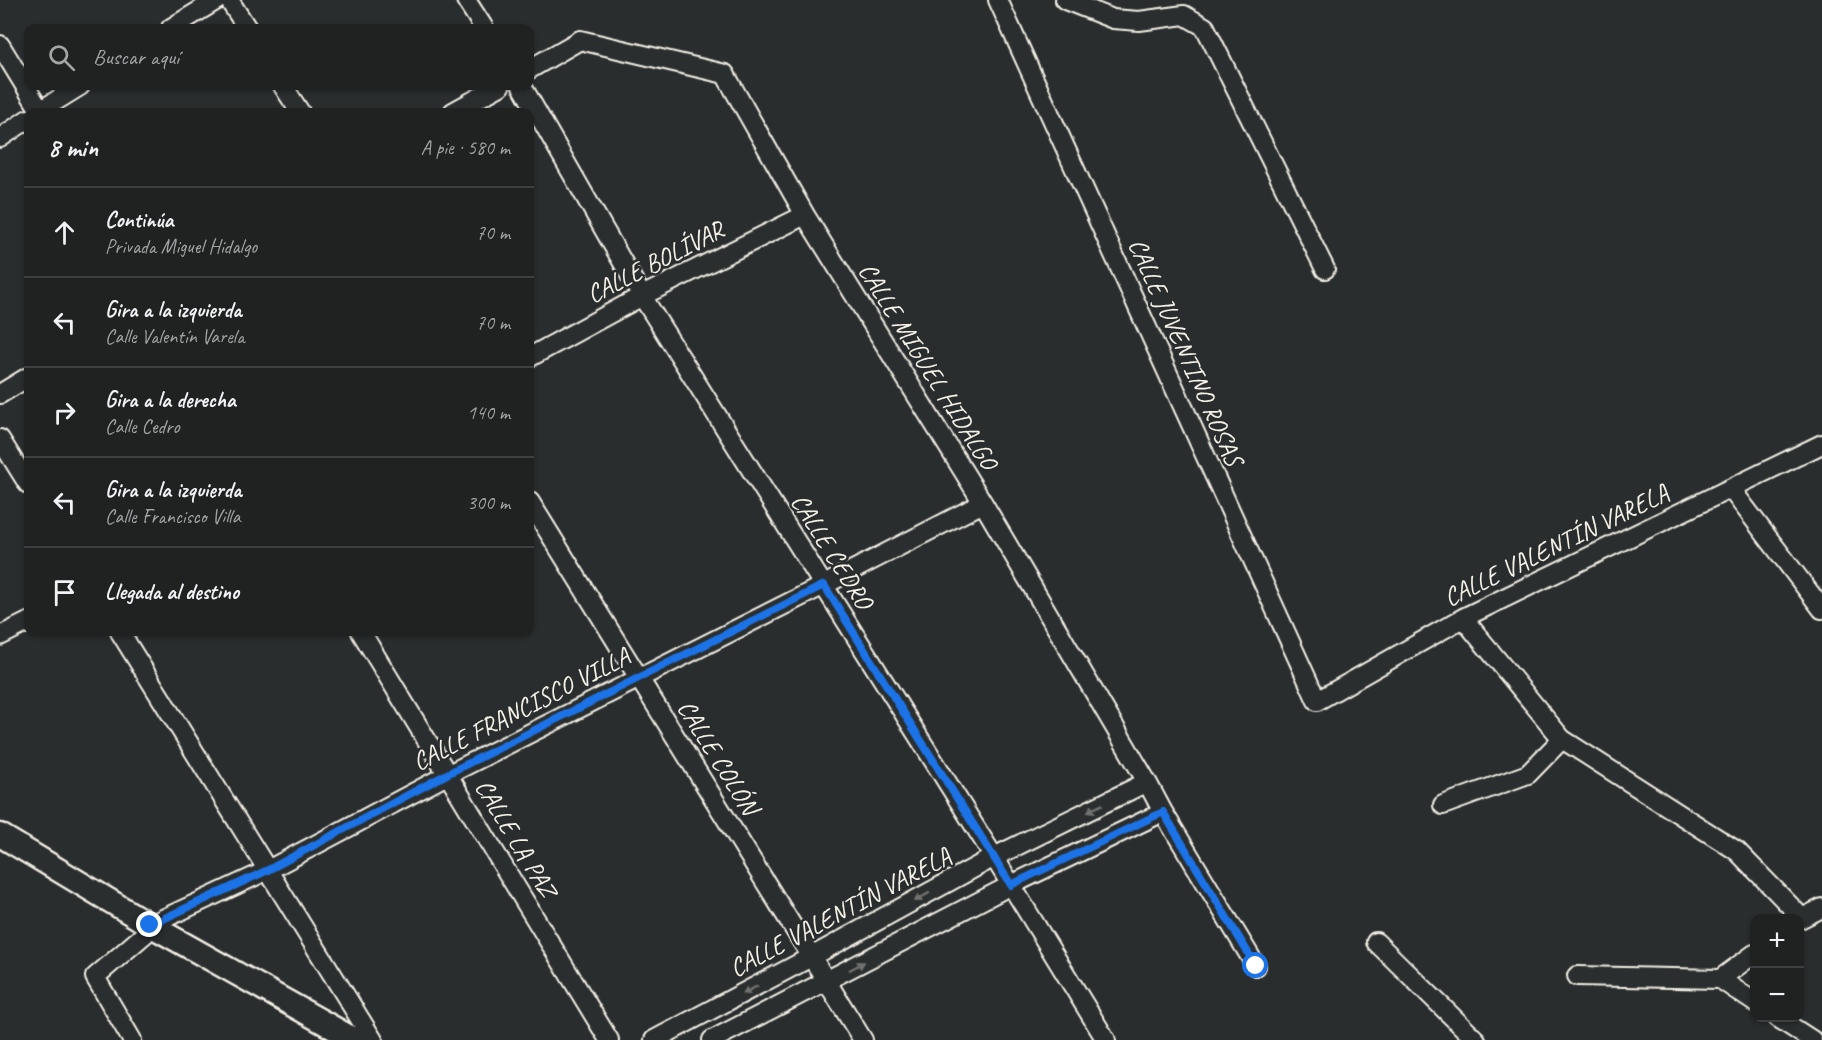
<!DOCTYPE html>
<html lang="es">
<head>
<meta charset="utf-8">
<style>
  :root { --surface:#202222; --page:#2d2f2f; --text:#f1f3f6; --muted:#a2a4a5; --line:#3d3f40 }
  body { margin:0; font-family:Caveat,sans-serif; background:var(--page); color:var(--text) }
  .controls { position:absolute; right:18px; bottom:18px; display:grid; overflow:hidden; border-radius:12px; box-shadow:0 2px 4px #0004 }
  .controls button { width:54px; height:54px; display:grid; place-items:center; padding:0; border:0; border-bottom:2px solid var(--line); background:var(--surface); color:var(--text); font:30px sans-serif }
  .stop { position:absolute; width:18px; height:18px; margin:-14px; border:4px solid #1a73e8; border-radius:50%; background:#fff }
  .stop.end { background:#1a73e8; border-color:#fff; box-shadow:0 2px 6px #0008 }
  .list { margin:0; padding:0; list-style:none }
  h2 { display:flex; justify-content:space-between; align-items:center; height:78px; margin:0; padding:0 24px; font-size:26px }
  h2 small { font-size:20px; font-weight:400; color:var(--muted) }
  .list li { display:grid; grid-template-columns:39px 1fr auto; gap:18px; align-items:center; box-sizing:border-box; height:90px; padding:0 24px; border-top:2px solid var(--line) }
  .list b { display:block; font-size:22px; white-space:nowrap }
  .list p { margin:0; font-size:20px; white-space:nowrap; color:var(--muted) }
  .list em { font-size:20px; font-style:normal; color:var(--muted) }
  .icon { flex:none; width:33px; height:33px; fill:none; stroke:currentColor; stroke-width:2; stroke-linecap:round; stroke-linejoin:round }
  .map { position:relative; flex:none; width:1822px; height:1040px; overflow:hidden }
  .search { position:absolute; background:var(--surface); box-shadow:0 2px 4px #0004; left:24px; top:24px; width:510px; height:66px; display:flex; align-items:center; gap:15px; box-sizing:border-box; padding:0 21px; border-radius:12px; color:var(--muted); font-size:22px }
  .panel { position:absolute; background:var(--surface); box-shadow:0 2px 4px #0004; left:24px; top:108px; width:510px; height:528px; border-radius:12px }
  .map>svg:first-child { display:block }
</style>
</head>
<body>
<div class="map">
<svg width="1822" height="1040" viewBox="0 0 1822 1040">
  <rect width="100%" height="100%" fill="#2a2d2e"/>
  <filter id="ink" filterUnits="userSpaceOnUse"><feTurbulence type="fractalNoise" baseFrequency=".0167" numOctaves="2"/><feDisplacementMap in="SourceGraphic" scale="12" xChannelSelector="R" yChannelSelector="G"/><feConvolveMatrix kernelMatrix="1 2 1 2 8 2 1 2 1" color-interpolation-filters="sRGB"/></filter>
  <g filter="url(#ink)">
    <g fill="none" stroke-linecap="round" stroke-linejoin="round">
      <defs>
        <path id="minor" d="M229 0 247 28
          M466 0 484 28
          M998 0 1317 701 1463 618 1822 444
          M1065 0 1113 19 1139 21 1184 15 1205 27 1325 269
          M171 28 217 0
          M0 45 41 112
          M530 69 580 40 725 74 805 215 983 503 1147 782 1163 812 1256 966
          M283 86 300 112
          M522 86 642 296 994 857 1106 1040
          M38 112 80 86
          M453 112 500 86
          M0 138 28 119
          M530 357 642 296 805 215
          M0 394 28 377
          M0 439 28 484
          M1731 489 1822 609
          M530 502 863 1040
          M1463 618 1562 739 1737 851 1802 918
          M120 632 373 1040
          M361 632 609 1040
          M0 636 28 622
          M1443 805 1528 774 1562 739
          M1800 919 1822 908
          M1376 942 1476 1040
          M1577 976 1720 979
          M1720 979 1754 954
          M1720 979 1754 1002
          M1778 1018 1812 1040
          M132 1040 95 977 145 934 150 925 268 870 447 775 824 585 983 503
          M654 1040 813 956 994 857 1147 782
          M712 1040 1011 885 1163 812"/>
        <path id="tertiary" d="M0 835 150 925 355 1040"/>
      </defs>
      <use href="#minor" stroke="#f4f1e8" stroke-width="22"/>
      <use href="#tertiary" stroke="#f4f1e8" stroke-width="27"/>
      <use href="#minor" stroke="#2a2d2e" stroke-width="18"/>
      <use href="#tertiary" stroke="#2a2d2e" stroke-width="22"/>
    </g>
    <defs><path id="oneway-solid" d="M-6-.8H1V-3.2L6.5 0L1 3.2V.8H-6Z" transform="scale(1.5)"/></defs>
    <g fill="#71726f">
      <use href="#oneway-solid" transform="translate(1095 808) rotate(154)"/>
      <use href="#oneway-solid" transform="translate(922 897) rotate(151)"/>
      <use href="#oneway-solid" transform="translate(857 966) rotate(-28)"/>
      <use href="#oneway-solid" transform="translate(750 990) rotate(152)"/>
    </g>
  </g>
  <g fill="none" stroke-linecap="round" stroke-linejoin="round" filter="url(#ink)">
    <path stroke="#1a73e8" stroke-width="8" d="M150 925 268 870 447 774 824 585 1011 885 1163 812 1256 966"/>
  </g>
  <g text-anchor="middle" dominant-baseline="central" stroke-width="5" stroke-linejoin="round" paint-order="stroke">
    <g font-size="26" fill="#f4f1e8" stroke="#2a2d2e">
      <text transform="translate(655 262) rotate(-27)">CALLE BOLÍVAR</text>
      <text transform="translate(1186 352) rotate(66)">CALLE JUVENTINO ROSAS</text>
      <text transform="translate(928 366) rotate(58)">CALLE MIGUEL HIDALGO</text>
      <text transform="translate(1556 545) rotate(-26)">CALLE VALENTÍN VARELA</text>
      <text transform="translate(832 551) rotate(58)">CALLE CEDRO</text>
      <text transform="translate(521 709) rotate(-27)">CALLE FRANCISCO VILLA</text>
      <text transform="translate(718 757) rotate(58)">CALLE COLÓN</text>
      <text transform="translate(516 838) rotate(59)">CALLE LA PAZ</text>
      <text transform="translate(840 912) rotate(-28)">CALLE VALENTÍN VARELA</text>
    </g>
  </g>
</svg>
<div class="controls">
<button>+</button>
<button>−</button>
</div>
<div class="stop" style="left:1256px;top:966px"></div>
<div class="stop end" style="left:150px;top:925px"></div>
<div class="search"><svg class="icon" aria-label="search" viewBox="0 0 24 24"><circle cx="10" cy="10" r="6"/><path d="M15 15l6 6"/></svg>Buscar aquí</div>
<section class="panel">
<h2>8 min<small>A pie · 580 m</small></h2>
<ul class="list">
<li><svg class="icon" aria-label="ahead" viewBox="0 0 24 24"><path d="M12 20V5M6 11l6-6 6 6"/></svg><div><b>Continúa</b><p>Privada Miguel Hidalgo</p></div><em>70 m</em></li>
<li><svg class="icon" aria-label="left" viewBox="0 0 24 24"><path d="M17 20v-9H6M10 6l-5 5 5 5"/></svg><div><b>Gira a la izquierda</b><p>Calle Valentín Varela</p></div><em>70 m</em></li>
<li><svg class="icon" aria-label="right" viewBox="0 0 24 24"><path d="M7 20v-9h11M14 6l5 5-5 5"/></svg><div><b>Gira a la derecha</b><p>Calle Cedro</p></div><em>140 m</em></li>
<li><svg class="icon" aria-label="left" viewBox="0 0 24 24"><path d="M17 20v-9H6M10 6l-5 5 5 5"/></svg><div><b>Gira a la izquierda</b><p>Calle Francisco Villa</p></div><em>300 m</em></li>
<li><svg class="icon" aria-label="arrive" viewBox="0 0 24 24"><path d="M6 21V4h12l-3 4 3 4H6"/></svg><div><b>Llegada al destino</b></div></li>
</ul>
</section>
</div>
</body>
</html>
